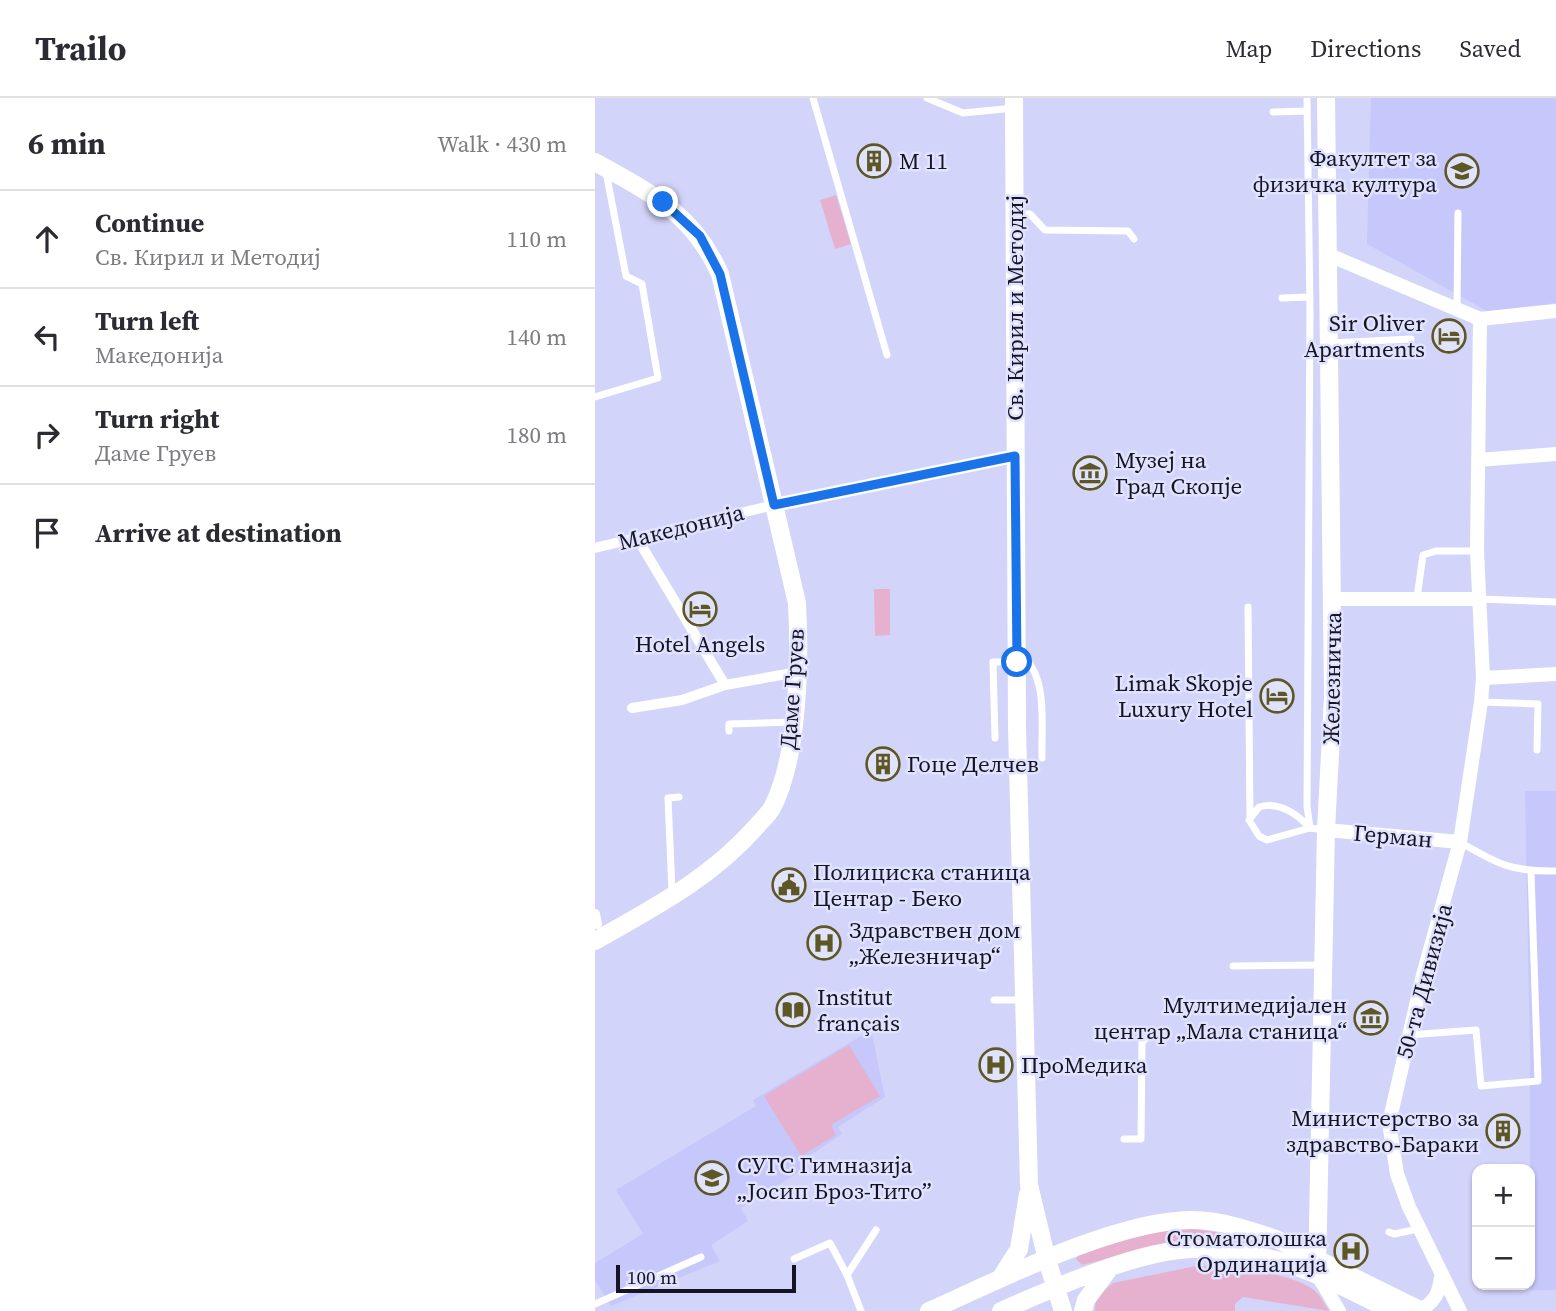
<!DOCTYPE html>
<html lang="en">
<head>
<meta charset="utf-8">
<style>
  :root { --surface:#fff; --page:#f2f2f3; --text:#2b2b33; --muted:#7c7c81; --line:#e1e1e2 }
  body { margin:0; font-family:"Source Serif 4",serif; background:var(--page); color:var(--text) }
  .controls { position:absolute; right:21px; bottom:21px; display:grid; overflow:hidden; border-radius:14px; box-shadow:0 2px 5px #0004 }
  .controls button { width:63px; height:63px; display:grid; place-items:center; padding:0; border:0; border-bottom:2px solid var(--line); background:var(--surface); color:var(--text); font:35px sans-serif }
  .scale { position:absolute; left:21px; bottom:18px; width:180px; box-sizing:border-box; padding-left:7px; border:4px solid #141424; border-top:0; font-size:19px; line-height:24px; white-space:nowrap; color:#141424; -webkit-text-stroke:5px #e1e2fe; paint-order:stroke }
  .stop { position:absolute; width:21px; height:21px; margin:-16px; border:5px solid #1a73e8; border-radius:50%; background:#fff }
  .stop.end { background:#1a73e8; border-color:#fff; box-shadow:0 2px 7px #0008 }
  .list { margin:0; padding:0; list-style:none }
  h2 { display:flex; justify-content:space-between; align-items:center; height:91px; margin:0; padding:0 28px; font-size:30px }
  h2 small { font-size:23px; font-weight:400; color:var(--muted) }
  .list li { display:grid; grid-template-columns:46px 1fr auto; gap:21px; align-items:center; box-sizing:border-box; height:98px; padding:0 28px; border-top:2px solid var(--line) }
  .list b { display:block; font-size:26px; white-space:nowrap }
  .list p { margin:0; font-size:23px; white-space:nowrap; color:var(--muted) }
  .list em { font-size:23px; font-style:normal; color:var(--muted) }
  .icon { flex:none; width:38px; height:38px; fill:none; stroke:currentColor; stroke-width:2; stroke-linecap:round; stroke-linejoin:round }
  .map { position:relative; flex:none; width:961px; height:1213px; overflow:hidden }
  header { display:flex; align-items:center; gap:42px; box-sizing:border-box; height:98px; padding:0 35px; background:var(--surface); border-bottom:2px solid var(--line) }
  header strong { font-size:33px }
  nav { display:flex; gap:38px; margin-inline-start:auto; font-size:24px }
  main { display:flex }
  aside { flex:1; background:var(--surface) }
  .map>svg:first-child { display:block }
</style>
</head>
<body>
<header>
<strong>Trailo</strong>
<nav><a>Map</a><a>Directions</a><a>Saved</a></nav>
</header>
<main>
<aside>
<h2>6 min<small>Walk · 430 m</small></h2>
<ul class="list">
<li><svg class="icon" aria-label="ahead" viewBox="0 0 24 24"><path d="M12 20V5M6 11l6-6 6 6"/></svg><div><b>Continue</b><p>Св. Кирил и Методиј</p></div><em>110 m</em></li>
<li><svg class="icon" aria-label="left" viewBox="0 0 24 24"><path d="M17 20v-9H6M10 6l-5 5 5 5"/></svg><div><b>Turn left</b><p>Македонија</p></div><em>140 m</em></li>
<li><svg class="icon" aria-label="right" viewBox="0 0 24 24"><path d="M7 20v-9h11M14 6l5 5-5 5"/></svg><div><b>Turn right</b><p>Даме Груев</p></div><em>180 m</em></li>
<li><svg class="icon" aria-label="arrive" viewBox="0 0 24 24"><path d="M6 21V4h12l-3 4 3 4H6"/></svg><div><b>Arrive at destination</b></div></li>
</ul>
</aside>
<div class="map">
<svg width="961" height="1213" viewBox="0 0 961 1213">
  <rect width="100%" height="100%" fill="#d3d4f9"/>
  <path fill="#c6c7fb" d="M776 0H961V205L892 213 772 146Z
    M930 693H961V1192H935V953Z
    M276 932 290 999 243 1029 247 1036 208 1062 212 1069 146 1110 153 1123 116 1147 125 1163 16 1208 0 1182V1165L48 1136 21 1092 161 1008 158 1002Z"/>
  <path fill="#e6b1cf" d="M241 97 256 146 240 151 225 102Z
    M279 491H295V537L280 538Z
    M254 947 285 998 236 1027 241 1037 206 1058 169 998Z
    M591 1130 643 1137 680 1148 597 1145 539 1154 487 1167 481 1161 486 1155 558 1133Z
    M601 1168C630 1169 700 1173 722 1195 727 1200 730 1207 734 1213L648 1199 640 1206V1213H500L501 1200 518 1185Z"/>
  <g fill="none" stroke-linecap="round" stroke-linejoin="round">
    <path stroke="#fff" stroke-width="7" d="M218 0 292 257
      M332 0 368 15 419 10
      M712 0 715 212 712 708 715 730 672 742 664 738 654 722 664 709C685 703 702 716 715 730L730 732
      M678 14 712 13
      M421 116H435L450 132 533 133 539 141
      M687 200 714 199
      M862 212 863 115
      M736 245 816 241
      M0 299 63 280 47 186 31 178 11 74
      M822 500 828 457 841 453H881
      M884 501 961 504
      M653 509 655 719
      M425 555C454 579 446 625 447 660
      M887 604 943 606 942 652
      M134 633V626L198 624
      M400 640 398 564H421
      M865 744C902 766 917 774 961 773
      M77 794 73 700 84 699
      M638 868 728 867
      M399 902H429
      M813 937 881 932 886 988 943 983 936 774
      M529 1041H546L547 944 559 934
      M794 1134 799 1136 823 1131
      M199 1161 235 1145 252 1177
      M0 1206 106 1159
      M266 1213 252 1177 281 1132"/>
    <path stroke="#fff" stroke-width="10" d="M42 440 130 587
      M0 450 179 407
      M37 610 87 602 130 587 203 574
      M0 816 2 826"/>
    <path stroke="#fff" stroke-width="14" d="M734 157 885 221 961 213
      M883 362 961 356
      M179 407 420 358
      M739 501H883
      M888 580 961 576
      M731 732 865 744
      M722 1176 744 1213
      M825 1212C840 1204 844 1195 846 1179
      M865 1213 814 1109 802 1076 794 1025 828 877 865 744 886 604 888 580 882 453 885 221"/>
    <path stroke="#fff" stroke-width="18" d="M419 0 422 629 434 1087 452 1162 468 1213
      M0 64C55 95 98 115 125 176L202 505C205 562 204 659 177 710 173 717 165 724 160 730 116 780 58 810 0 843
      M722 1176 731 732 738 599 731 0
      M405 1181 424 1151 433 1096
      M334 1213C404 1182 521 1122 597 1122 625 1122 655 1132 681 1141L827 1213
      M406 1213C456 1191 546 1151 600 1151 628 1151 657 1155 684 1163 724 1175 760 1195 797 1213
      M488 1213 491 1202 514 1171"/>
  </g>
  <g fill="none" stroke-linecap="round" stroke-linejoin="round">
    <path stroke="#1a73e8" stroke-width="9" d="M68 104 105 138 125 176 179 407 420 358 422 564"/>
  </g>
  <defs>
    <symbol id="building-ring" viewBox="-11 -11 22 22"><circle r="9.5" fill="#e1e2fe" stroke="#5d5724" stroke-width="1.5"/><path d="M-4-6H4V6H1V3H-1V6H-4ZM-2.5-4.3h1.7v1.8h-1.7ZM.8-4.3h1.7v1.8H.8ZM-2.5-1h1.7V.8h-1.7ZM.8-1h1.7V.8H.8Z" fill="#5d5724"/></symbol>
    <symbol id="university-ring" viewBox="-11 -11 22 22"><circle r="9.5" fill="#e1e2fe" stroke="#5d5724" stroke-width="1.5"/><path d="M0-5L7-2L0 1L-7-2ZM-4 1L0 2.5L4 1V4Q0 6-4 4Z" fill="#5d5724"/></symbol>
    <symbol id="hotel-ring" viewBox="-11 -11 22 22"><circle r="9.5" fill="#e1e2fe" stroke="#5d5724" stroke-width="1.5"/><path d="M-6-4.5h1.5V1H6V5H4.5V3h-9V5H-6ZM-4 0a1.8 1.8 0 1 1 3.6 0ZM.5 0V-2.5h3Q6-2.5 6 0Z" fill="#5d5724"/></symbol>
    <symbol id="museum-ring" viewBox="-11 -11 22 22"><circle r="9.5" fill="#e1e2fe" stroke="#5d5724" stroke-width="1.5"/><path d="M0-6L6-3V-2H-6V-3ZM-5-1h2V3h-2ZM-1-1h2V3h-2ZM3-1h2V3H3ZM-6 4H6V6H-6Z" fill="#5d5724"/></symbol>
    <symbol id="civic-ring" viewBox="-11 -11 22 22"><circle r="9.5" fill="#e1e2fe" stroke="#5d5724" stroke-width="1.5"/><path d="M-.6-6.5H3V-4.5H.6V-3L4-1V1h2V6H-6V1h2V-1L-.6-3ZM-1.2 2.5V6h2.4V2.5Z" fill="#5d5724"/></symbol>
    <symbol id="hospital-ring" viewBox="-11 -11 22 22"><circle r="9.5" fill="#e1e2fe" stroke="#5d5724" stroke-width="1.5"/><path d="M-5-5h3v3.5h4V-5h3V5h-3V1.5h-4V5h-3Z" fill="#5d5724"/></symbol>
    <symbol id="library-ring" viewBox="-11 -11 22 22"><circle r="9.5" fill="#e1e2fe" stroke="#5d5724" stroke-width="1.5"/><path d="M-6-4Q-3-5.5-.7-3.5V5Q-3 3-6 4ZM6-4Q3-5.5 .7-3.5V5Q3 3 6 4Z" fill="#5d5724"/></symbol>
    <symbol id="school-ring" viewBox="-11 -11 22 22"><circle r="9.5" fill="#e1e2fe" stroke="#5d5724" stroke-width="1.5"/><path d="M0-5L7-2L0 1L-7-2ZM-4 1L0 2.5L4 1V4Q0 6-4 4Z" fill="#5d5724"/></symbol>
  </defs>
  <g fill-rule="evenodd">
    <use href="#building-ring" x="260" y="44" width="38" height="38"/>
    <use href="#university-ring" x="848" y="54" width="38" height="38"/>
    <use href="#hotel-ring" x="835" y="219" width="38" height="38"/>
    <use href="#museum-ring" x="476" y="356" width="38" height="38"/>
    <use href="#hotel-ring" x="86" y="492" width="38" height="38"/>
    <use href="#hotel-ring" x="663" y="579" width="38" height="38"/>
    <use href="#building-ring" x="269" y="647" width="38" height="38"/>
    <use href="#civic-ring" x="175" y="768" width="38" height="38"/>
    <use href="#hospital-ring" x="210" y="826" width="38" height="38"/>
    <use href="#library-ring" x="179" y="893" width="38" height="38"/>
    <use href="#museum-ring" x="757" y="901" width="38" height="38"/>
    <use href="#hospital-ring" x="382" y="948" width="38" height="38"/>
    <use href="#building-ring" x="889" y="1014" width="38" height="38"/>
    <use href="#school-ring" x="98" y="1061" width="38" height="38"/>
    <use href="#hospital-ring" x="737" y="1134" width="38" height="38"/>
  </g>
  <g text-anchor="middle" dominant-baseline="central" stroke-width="5" stroke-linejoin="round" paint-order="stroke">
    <g font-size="23" fill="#141424" stroke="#e1e2fe" text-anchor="start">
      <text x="842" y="60" text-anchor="end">Факултет за<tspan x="842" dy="26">физичка култура</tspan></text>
      <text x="304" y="63">M 11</text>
      <text x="830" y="225" text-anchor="end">Sir Oliver<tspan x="830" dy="26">Apartments</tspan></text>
      <text x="520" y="362">Музеј на<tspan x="520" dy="26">Град Скопје</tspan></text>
      <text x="105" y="546" text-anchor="middle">Hotel Angels</text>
      <text x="658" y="585" text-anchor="end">Limak Skopje<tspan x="658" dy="26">Luxury Hotel</tspan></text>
      <text x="312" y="666">Гоце Делчев</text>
      <text x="218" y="774">Полициска станица<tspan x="218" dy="26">Центар - Беко</tspan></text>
      <text x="254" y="832">Здравствен дом<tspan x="254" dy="26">„Железничар“</tspan></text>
      <text x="222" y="899">Institut<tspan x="222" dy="26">français</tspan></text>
      <text x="752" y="907" text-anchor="end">Мултимедијален<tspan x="752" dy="26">центар „Мала станица“</tspan></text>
      <text x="426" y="967">ПроМедика</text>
      <text x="884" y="1020" text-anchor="end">Министерство за<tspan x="884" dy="26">здравство-Бараки</tspan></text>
      <text x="142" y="1067">СУГС Гимназија<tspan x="142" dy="26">„Јосип Броз-Тито”</tspan></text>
      <text x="732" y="1140" text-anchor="end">Стоматолошка<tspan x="732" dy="26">Ординација</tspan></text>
    </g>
    <g font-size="23" fill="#141424" stroke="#e1e2fe">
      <text transform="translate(420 210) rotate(-90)">Св. Кирил и Методиј</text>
      <text transform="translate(86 429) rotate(-14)">Македонија</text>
      <text transform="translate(737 580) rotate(-89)">Железничка</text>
      <text transform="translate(197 591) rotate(-86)">Даме Груев</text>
      <text transform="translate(798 738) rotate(5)">Герман</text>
      <text transform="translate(829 883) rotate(-75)">50-та Дивизија</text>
    </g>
  </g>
</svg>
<div class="controls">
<button>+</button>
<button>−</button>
</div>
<div class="scale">100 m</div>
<div class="stop" style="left:422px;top:564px"></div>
<div class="stop end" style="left:68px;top:104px"></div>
</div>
</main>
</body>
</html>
